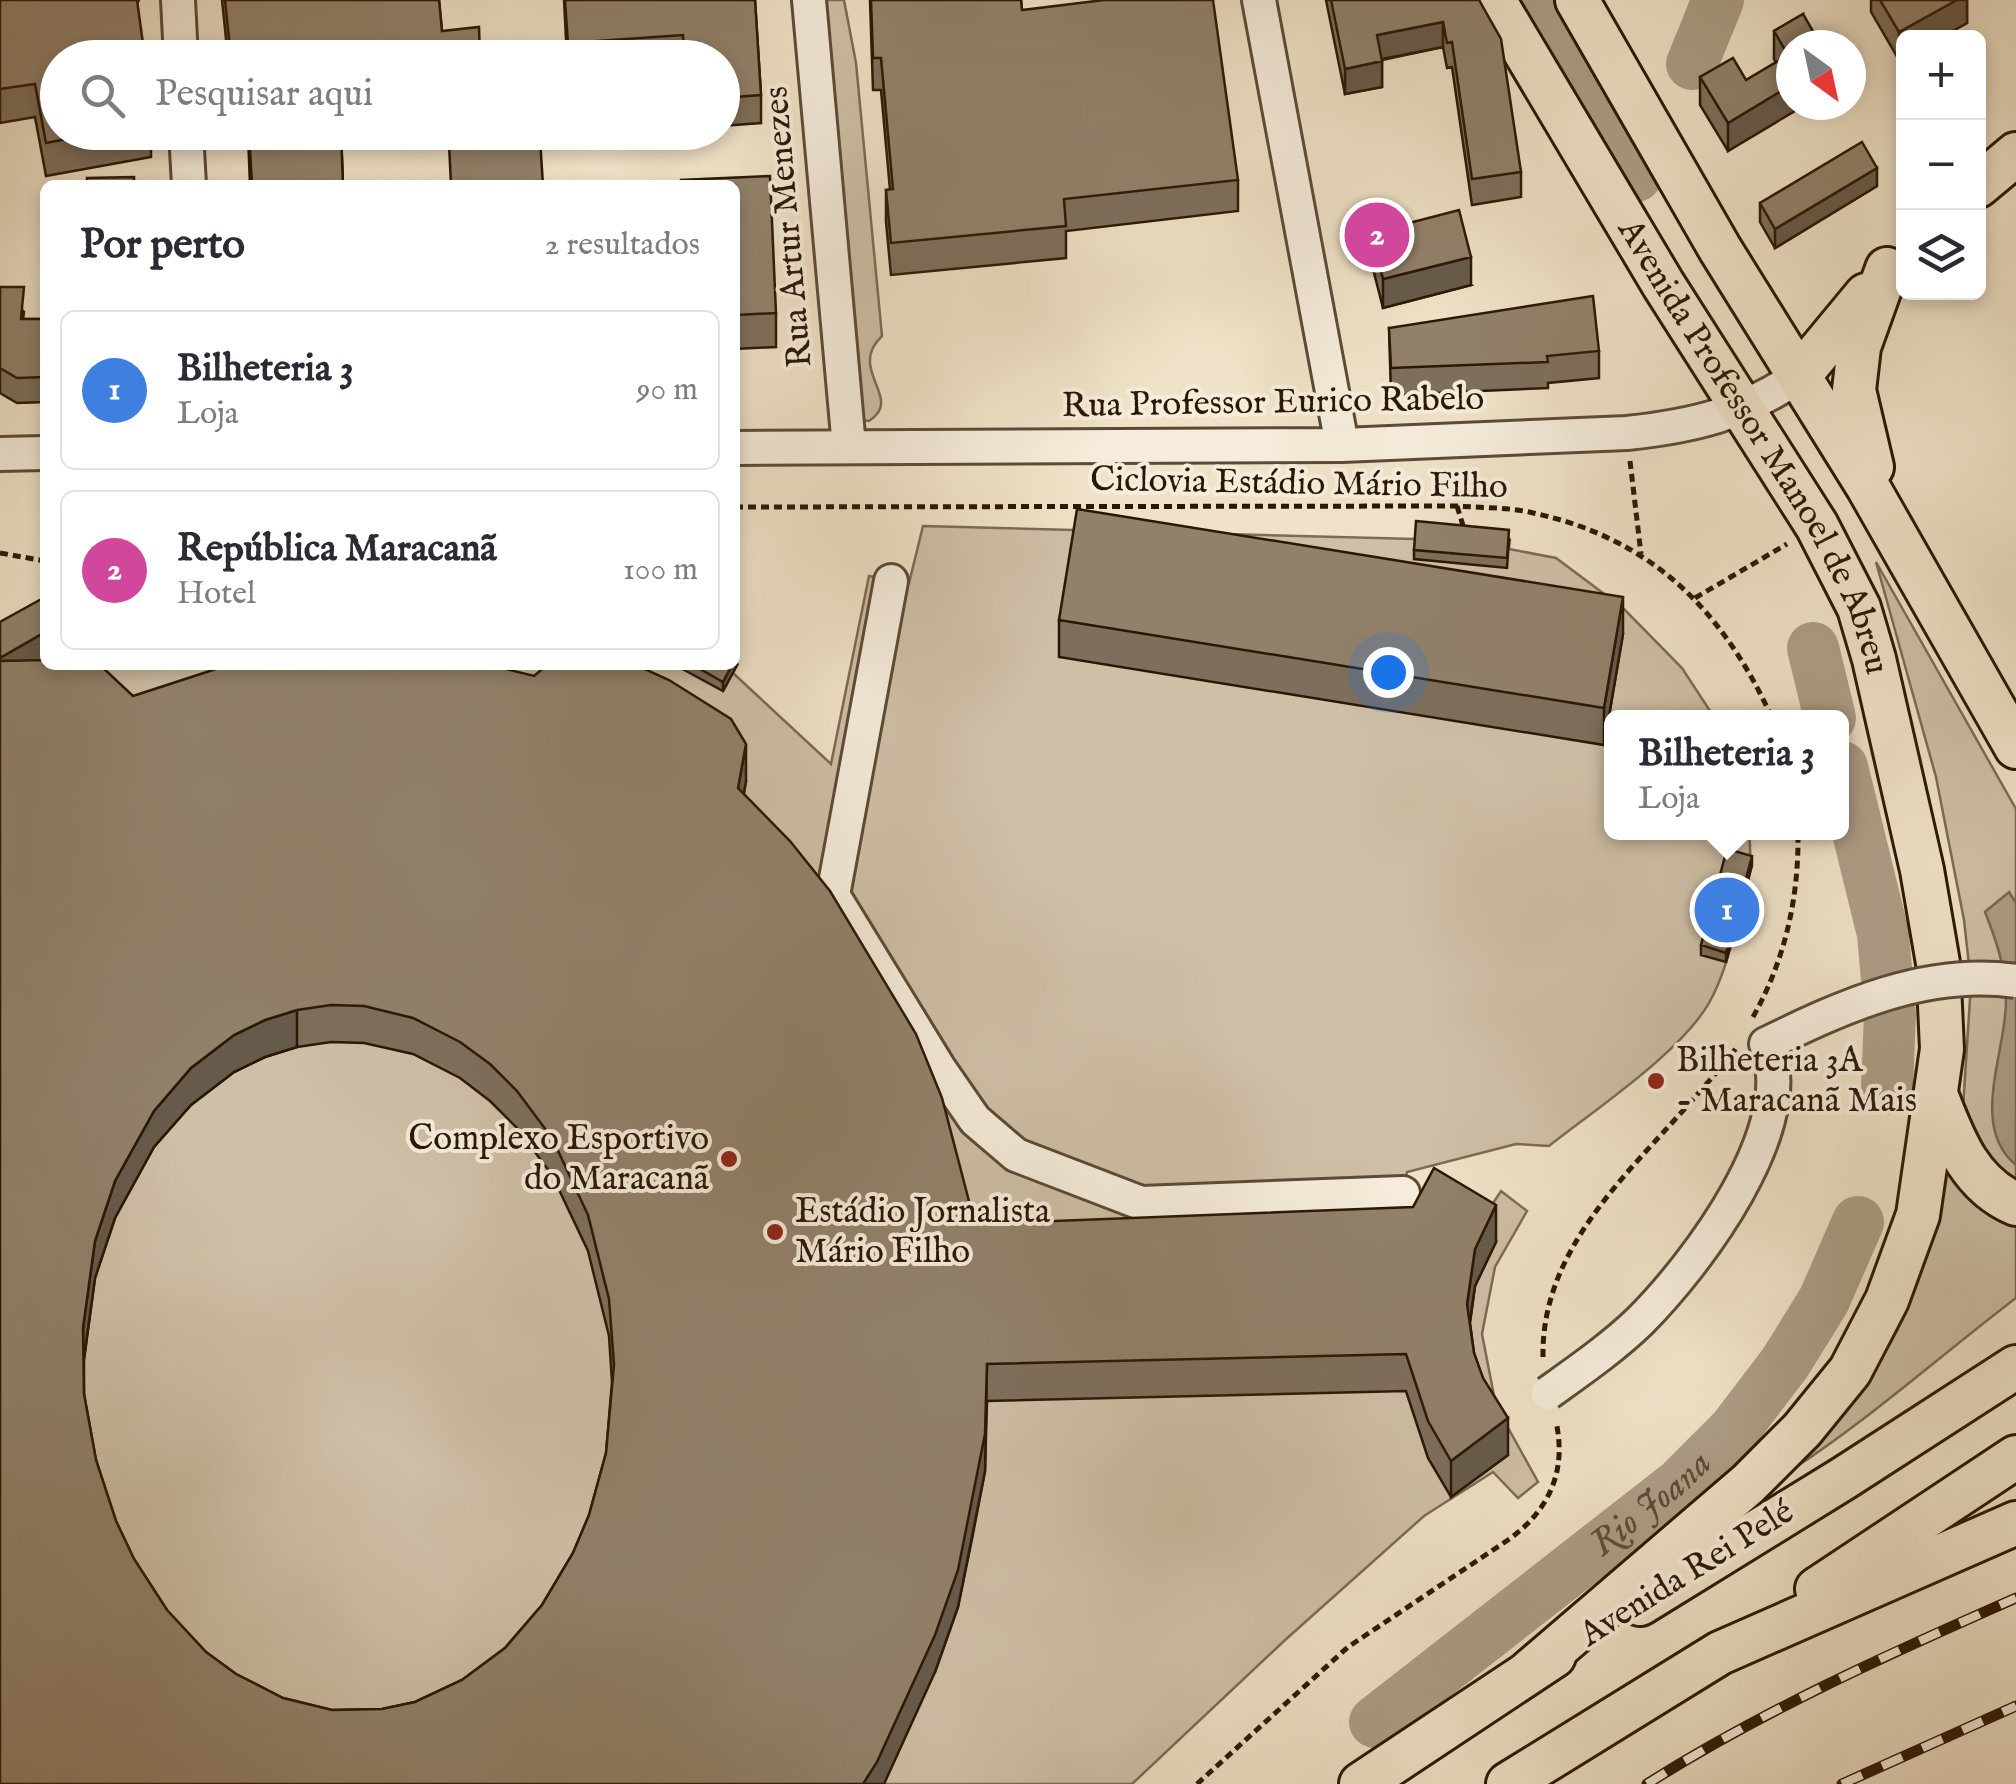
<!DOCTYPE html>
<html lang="pt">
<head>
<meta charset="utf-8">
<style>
  :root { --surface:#fff; --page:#f2f2f3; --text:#2b2b33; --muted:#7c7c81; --line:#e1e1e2; --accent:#7c3aed }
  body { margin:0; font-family:"IM FELL English",serif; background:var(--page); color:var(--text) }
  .controls { position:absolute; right:30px; top:30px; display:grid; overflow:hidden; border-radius:15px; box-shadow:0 5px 15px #0003 }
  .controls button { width:90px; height:90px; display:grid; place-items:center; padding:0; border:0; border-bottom:2px solid var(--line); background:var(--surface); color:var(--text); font:50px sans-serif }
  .compass { position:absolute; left:1776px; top:30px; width:90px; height:90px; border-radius:50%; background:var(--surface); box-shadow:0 5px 15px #0003; rotate:147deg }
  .you { position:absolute; left:1388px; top:672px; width:35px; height:35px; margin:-25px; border:8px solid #fff; border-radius:50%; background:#1a73e8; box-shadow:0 0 0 15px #1a73e833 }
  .badge { display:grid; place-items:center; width:65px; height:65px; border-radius:50%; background:var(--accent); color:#fff; font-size:32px; font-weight:700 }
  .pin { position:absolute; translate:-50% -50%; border:5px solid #fff; box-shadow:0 2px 10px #0006 }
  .popup { position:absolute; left:1604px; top:710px; width:245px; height:130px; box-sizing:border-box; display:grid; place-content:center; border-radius:15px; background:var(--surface); filter:drop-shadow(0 2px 8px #0005); font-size:32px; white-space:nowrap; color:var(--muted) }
  .popup b { font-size:38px; color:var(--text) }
  .popup::after { content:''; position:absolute; left:50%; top:100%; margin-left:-20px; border:20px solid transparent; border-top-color:var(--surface) }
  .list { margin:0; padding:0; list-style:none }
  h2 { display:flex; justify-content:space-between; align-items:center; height:130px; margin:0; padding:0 40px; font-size:42px }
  h2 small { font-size:32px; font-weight:400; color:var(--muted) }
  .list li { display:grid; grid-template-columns:65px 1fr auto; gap:30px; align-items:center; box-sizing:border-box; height:160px; margin:0 20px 20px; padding:0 20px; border:2px solid var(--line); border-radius:15px }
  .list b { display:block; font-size:38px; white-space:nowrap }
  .list p { margin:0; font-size:32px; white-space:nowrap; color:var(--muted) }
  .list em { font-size:32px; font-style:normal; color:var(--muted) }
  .icon { flex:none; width:55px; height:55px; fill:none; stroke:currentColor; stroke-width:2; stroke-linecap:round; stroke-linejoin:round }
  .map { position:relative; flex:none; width:2016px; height:1784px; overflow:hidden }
  .search { position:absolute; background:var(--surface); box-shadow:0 5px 15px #0003; left:40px; top:40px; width:700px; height:110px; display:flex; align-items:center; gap:25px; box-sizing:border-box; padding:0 35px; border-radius:55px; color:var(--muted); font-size:38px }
  .panel { position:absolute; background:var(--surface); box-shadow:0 5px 15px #0003; left:40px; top:180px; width:700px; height:490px; border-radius:15px }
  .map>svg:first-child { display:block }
</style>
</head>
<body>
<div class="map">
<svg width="2016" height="1784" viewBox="0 0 2016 1784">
  <rect width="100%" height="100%" fill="#efe2c8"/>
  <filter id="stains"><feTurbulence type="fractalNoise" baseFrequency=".002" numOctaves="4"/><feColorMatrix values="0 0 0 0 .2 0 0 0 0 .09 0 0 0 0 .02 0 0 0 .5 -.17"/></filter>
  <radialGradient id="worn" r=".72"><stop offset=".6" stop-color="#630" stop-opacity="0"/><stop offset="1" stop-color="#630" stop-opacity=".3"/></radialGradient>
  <path fill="#cebfa7" stroke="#7c6b56" stroke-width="2.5" d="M821 0H844L856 63 882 336C846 370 905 398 869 421L852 419Z
    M923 526 1415 539 1416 531 1510 540 1509 549 1556 558 1623 608 1682 668 1714 717 1612 718V832L1749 833C1753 869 1746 888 1737 923 1730 950 1723 978 1709 1003 1680 1053 1596 1109 1549 1146L1516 1144 1407 1172 1400 1206 1436 1202 1478 1226 1501 1191 1527 1211 1495 1267 1482 1334 1496 1406 1538 1482 1518 1498 1493 1472 1424 1516 1284 1641 1132 1784H0V659L45 665H213L221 669 296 665 735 664 733 673 831 764 869 576 909 583Z
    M1876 562 2016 809V1180L1998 1173 1977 1151 1963 1108 1971 983 1964 920 1936 777Z
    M1949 1161 2016 1214V1298C1940 1356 1870 1419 1790 1471 1816 1439 1844 1409 1869 1376 1915 1315 1934 1235 1949 1161Z"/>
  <path fill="#ac9d86" stroke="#786753" stroke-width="2.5" d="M2009 892 2016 903V1165C1969 1127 2006 1052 2006 1002 2006 969 1997 942 1985 912Z"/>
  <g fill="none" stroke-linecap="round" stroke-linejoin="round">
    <g stroke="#ac9d86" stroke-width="52">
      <path d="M1535 0 1636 176"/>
      <path d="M1692 64 1718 0"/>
      <path d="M1813 648 1830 718"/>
      <path d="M1842 767 1883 934 1890 1014 1887 1089"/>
      <path id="s1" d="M1375 1722 1680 1484 1734 1430 1785 1363 1824 1300 1858 1222"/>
    </g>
    <defs>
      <path id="minor" d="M178 0 181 58
        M809 0 849 447
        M1259 0 1342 445
        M186 132 189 185
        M735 448 1342 445 1627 433C1694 426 1743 414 1799 376
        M0 454 45 453
        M891 581 833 895 939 1068 975 1120 1016 1155 1141 1203 1403 1193"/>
      <g id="major">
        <path id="s2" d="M1494 0 1663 284 1817 526 1859 608 1874 659 1922 870 1938 963 1942 1049 1918 1215 1887 1300 1850 1371 1802 1430 1748 1484 1530 1671"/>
        <path d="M1577 0 1720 249 1868 487 2016 747"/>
        <path d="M1978 186 2016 154"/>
        <path d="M1799 376 1866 295"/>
        <path d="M1872 467 1854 390 1859 347 1887 269"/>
        <path d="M1936 1094C1953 1138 1969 1184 2016 1204"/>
        <path d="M1817 1589 2016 1457"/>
        <path d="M1640 1604 1844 1478 2016 1367"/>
        <path d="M1361 1784 1554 1656"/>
        <path d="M1508 1784 1720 1653 2016 1523"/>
      </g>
    </defs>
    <use href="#minor" stroke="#5c4a36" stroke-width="38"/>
    <use href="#major" stroke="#2b1706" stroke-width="48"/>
    <path stroke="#2b1706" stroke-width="5" stroke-dasharray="8 5" stroke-linecap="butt" d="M1630 461 1641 554
      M1457 506 1465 532
      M735 507 1457 506C1482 508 1509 507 1533 513 1651 538 1723 610 1772 718
      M0 553 45 561
      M1695 598 1787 544
      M1753 1017C1785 960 1799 898 1798 832
      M1543 1357C1541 1248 1630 1172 1696 1096 1709 1080 1725 1065 1736 1048
      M1197 1784 1348 1647 1508 1540C1549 1511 1567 1471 1556 1422"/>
    <use href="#minor" stroke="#f5ecdb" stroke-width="32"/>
    <use href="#major" stroke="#efe2c8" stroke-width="42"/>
    <defs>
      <path id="rail" d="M1647 1784C1764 1710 1889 1654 2016 1598
        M1842 1784 2016 1706"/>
    </defs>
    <use href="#rail" stroke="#2b1706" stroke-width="11"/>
    <use href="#rail" stroke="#f5ecdb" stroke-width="8" stroke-dasharray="22" stroke-linecap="butt"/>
    <defs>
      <path id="minor-bridge" d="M1548 1393C1580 1370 1612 1348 1640 1321 1696 1265 1802 1126 1766 1044 1844 1006 1927 968 2016 981"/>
    </defs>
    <use href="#minor-bridge" stroke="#5c4a36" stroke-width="38" stroke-linecap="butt"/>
    <use href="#minor-bridge" stroke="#f5ecdb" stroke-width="32"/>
  </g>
  <path fill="#7d6f5c" stroke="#2b1706" stroke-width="2.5" fill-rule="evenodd" d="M0 0H139L58 132H151V157L46 176 35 117 0 123Z
    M222 0H439L442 31 480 58H228Z
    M564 0H755L761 95V123L722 126V58H567Z
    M870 0H1021L1022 10 1238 180V211L1066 231V258L891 275 886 222V190H890L881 90H873Z
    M1326 0H1479L1521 172V197L1472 205 1452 67 1447 68 1443 47 1382 60V87L1345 94Z
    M1871 0H1967V23L1899 60 1871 12Z
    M1803 14 1791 105 1728 151 1700 105V77L1746 80 1776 63 1774 59V31Z
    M236 132H341L343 185H250L248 135 236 136Z
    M735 185 776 313V347L735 349Z
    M1877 186 1775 248 1760 222V203Z
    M1371 233 1471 285 1383 308 1371 261Z
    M0 287 24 312 23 319H45V402L17 403 0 393Z
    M1389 328 1599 351V378L1548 383V388L1391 395Z
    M1509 539 1507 568 1414 559V550Z
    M1059 620 1623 634 1604 745 1059 657Z
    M45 665 133 696 746 781 744 794 975 1224 1496 1242 1475 1286 1470 1323 1474 1353 1508 1455 1451 1497 1428 1458 1406 1391 987 1401 985 1471 972 1539 958 1607 935 1672 0 1784ZM331 1042 364 1043 413 1054 460 1078 490 1101 517 1128 552 1175 588 1251 609 1336 612 1382 606 1453 589 1515 573 1553 542 1605 505 1648 462 1680 415 1702 382 1709 332 1710 283 1698 236 1674 206 1652 167 1610 134 1559 116 1521 96 1460 84 1394V1360L95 1278 115 1218 154 1147 191 1105 234 1072 265 1057 297 1047Z
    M675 665H737L723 691Z
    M1752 865 1726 962 1701 955V945Z"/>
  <path fill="#665a4b" stroke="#2b1706" stroke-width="2.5" d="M1957 0H1967V23L1940 38H1904V57L1899 60V32Z
    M1443 22V47L1377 60V35Z
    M1382 61V87L1345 94V69Z
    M1791 85V105H1805L1728 151V123Z
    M1877 168V186L1775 248V229Z
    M1471 257V285L1383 308V279Z
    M1623 597V634L1604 745V708Z
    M45 632V665L0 695V658Z
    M737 656V665L723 691V682L732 665H735Z
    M746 744V781L738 824V788Z
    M1752 856V865L1726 962V953Z
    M297 1010V1047L265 1057 234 1072 191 1105 154 1147 115 1218 95 1278 83 1365V1328L95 1241 115 1181 154 1111 191 1068 234 1035 265 1020Z
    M1496 1205V1242L1475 1286 1467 1341V1304L1475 1249Z
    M987 1364 985 1471 958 1607 935 1672 884 1784H863Z
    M1508 1418V1455L1451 1497V1461Z"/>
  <path fill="#91816b" stroke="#2b1706" stroke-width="2.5" fill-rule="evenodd" d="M0 0H137L145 58H58V132H101L46 143 35 84 0 89Z
    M225 0H439L442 31 479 27 480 58H231Z
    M565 0H755L761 95 722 98V58H684L683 35 568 43Z
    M871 0H1021L1022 10 1104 0H1213L1238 180 1064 199 1066 226 891 243 886 190 893 189 881 58H873Z
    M1331 0H1479L1501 39 1521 172 1472 179 1452 42 1447 43 1443 22 1377 35 1382 61 1345 69Z
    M1880 0H1957L1899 32Z
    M1803 14 1821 45H1791V85L1728 123 1700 77 1733 58 1746 80 1788 55 1774 31Z
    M249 132H341L343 185H252Z
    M540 139 543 185H451L449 144Z
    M1862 142 1877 168 1775 229 1760 203Z
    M770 176 776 313 735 315V185H681V180Z
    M134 177V185H87V178Z
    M1459 210 1471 257 1383 279 1371 233Z
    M0 287H24L21 319H45V377L17 378 0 368Z
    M1593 296 1599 351 1547 356 1548 362 1391 368 1389 328Z
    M1077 509 1623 597 1604 708 1059 620Z
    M1416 521 1509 530 1507 558 1414 550Z
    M45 597V632L0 658V622Z
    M45 660V665H100L133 696 228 665H490L534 676 547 665H636L669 680 731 719 746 744 738 788 790 841 830 891 916 1034 942 1098 975 1224 1413 1207 1434 1168 1496 1205 1475 1249 1467 1304 1474 1353 1483 1378 1508 1418 1451 1461 1428 1421 1406 1354 987 1364 985 1434 958 1570 935 1635 877 1762 863 1784H0V661ZM331 1005 364 1006 413 1018 460 1042 490 1064 517 1091 552 1138 588 1215 609 1299 614 1365 606 1453 589 1515 573 1553 542 1605 505 1648 462 1680 415 1702 382 1709 332 1710 283 1698 236 1674 206 1652 167 1610 134 1559 116 1521 96 1460 84 1394 83 1328 95 1241 115 1181 154 1111 191 1068 234 1035 265 1020 297 1010Z
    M693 665H732L723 682Z
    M1727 849 1752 856 1726 953 1701 945Z"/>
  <g fill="#8f2418" stroke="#f5ecdb" stroke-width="4">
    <circle cx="1656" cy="1081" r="10"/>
    <circle cx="729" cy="1159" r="10"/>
    <circle cx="775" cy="1232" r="10"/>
  </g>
  <g text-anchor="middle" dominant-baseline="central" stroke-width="8" stroke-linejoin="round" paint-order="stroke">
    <g font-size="35" fill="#2b1706" stroke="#f5ecdb">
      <text transform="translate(789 227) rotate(-95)">Rua Artur Menezes</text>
      <text transform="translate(1273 403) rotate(-1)">Rua Professor Eurico Rabelo</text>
      <text stroke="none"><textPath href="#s2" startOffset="518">Avenida Professor Manoel de Abreu</textPath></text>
      <text transform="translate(1299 484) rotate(1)">Ciclovia Estádio Mário Filho</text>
      <text transform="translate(1687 1574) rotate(-32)">Avenida Rei Pelé</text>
    </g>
    <g font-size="35" fill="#2b1706" stroke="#f5ecdb" text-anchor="start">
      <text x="1676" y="1061">Bilheteria 3A<tspan x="1676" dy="40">- Maracanã Mais</tspan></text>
      <text x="709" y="1139" text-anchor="end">Complexo Esportivo<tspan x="709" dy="40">do Maracanã</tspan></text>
      <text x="795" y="1212">Estádio Jornalista<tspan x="795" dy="40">Mário Filho</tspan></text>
    </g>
    <g font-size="38" font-style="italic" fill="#5f4d39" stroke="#f5ecdb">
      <text stroke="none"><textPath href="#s1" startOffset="352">Rio Joana</textPath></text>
    </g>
  </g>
  <rect width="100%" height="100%" filter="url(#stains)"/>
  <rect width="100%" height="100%" fill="url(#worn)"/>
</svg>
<div class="controls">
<button>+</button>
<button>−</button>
<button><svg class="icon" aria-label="layers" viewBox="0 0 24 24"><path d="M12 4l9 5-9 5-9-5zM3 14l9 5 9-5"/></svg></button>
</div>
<svg class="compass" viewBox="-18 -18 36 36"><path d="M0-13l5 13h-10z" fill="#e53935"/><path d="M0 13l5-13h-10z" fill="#7c7c81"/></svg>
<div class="you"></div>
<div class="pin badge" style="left:1727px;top:910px;background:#3f7fe0">1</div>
<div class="popup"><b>Bilheteria 3</b>Loja</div>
<div class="pin badge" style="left:1377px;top:235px;background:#d1479c">2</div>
<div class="search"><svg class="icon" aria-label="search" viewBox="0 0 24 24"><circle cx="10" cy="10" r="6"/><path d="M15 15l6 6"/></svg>Pesquisar aqui</div>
<section class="panel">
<h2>Por perto<small>2 resultados</small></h2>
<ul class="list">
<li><span class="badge" style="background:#3f7fe0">1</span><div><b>Bilheteria 3</b><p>Loja</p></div><em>90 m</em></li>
<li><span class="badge" style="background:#d1479c">2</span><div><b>República Maracanã</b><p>Hotel</p></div><em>100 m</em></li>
</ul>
</section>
</div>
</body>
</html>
